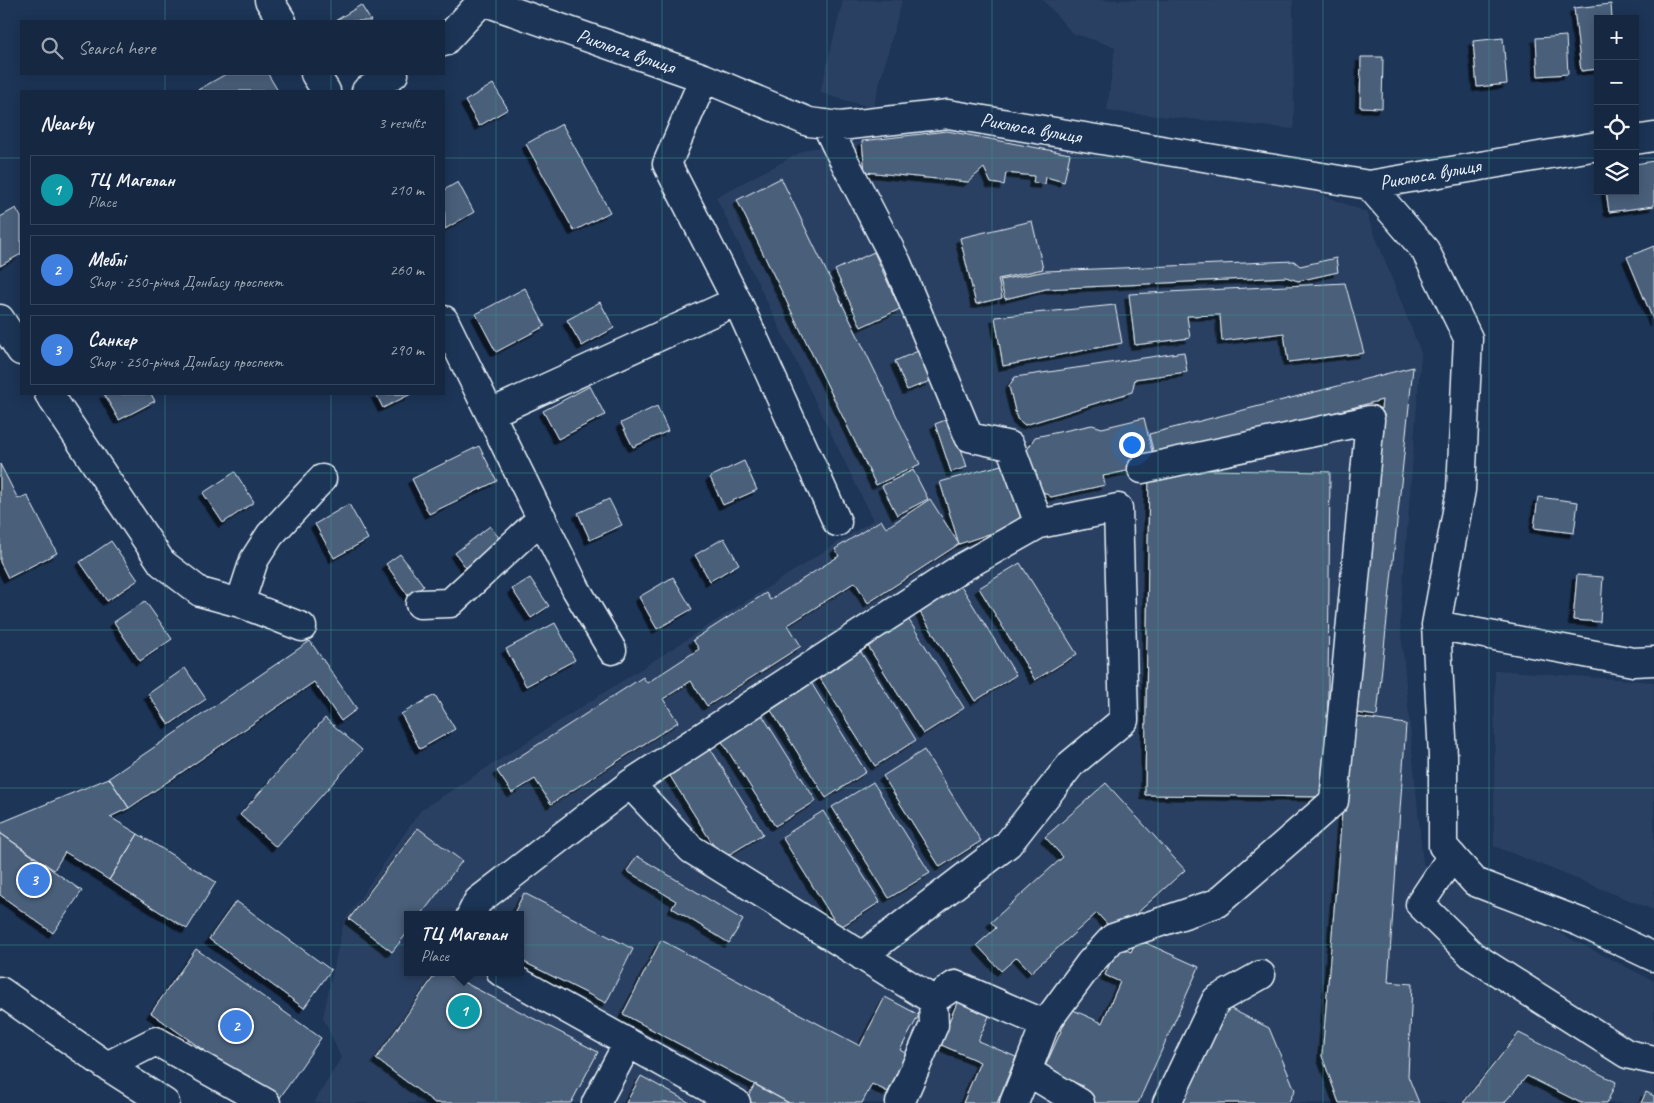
<!DOCTYPE html>
<html lang="en">
<head>
<meta charset="utf-8">
<style>
  :root { --surface:#162841; --page:#23344c; --text:#f1f3f6; --muted:#9ea6b1; --line:#35445a; --accent:#8c9099 }
  body { margin:0; font-family:Caveat,sans-serif; background:var(--page); color:var(--text) }
  .controls { position:absolute; right:15px; top:15px; display:grid; overflow:hidden; border-radius:0px; box-shadow:0 2px 12px #0003 }
  .controls button { width:45px; height:45px; display:grid; place-items:center; padding:0; border:0; border-bottom:1px solid var(--line); background:var(--surface); color:var(--text); font:25px sans-serif }
  .you { position:absolute; left:1131px; top:444px; width:18px; height:18px; margin:-12px; border:4px solid #fff; border-radius:50%; background:#1a73e8; box-shadow:0 0 0 8px #1a73e833 }
  .badge { display:grid; place-items:center; width:32px; height:32px; border-radius:50%; background:var(--accent); color:#fff; font-size:16px; font-weight:700 }
  .pin { position:absolute; translate:-50% -50%; border:2px solid #fff; box-shadow:0 1px 5px #0006 }
  .popup { position:absolute; left:404px; top:911px; width:120px; height:65px; box-sizing:border-box; display:grid; place-content:center; border-radius:0px; background:var(--surface); filter:drop-shadow(0 1px 4px #0005); font-size:16px; white-space:nowrap; color:var(--muted) }
  .popup b { font-size:19px; color:var(--text) }
  .popup::after { content:''; position:absolute; left:50%; top:100%; margin-left:-10px; border:10px solid transparent; border-top-color:var(--surface) }
  .list { margin:0; padding:0; list-style:none }
  h2 { display:flex; justify-content:space-between; align-items:center; height:65px; margin:0; padding:0 20px; font-size:21px }
  h2 small { font-size:16px; font-weight:400; color:var(--muted) }
  .list li { display:grid; grid-template-columns:32px 1fr auto; gap:15px; align-items:center; box-sizing:border-box; height:70px; margin:0 10px 10px; padding:0 10px; border:1px solid var(--line); border-radius:0px }
  .list b { display:block; font-size:19px; white-space:nowrap }
  .list p { margin:0; font-size:16px; white-space:nowrap; color:var(--muted) }
  .list em { font-size:16px; font-style:normal; color:var(--muted) }
  .icon { flex:none; width:28px; height:28px; fill:none; stroke:currentColor; stroke-width:2; stroke-linecap:round; stroke-linejoin:round }
  .map { position:relative; flex:none; width:1654px; height:1103px; overflow:hidden }
  .search { position:absolute; background:var(--surface); box-shadow:0 2px 12px #0003; left:20px; top:20px; width:425px; height:55px; display:flex; align-items:center; gap:12px; box-sizing:border-box; padding:0 18px; border-radius:0px; color:var(--muted); font-size:19px }
  .panel { position:absolute; background:var(--surface); box-shadow:0 2px 12px #0003; left:20px; top:90px; width:425px; height:305px; border-radius:0px }
  .map>svg:first-child { display:block }
</style>
</head>
<body>
<div class="map">
<svg width="1654" height="1103" viewBox="0 0 1654 1103">
  <defs>
    <filter id="shadow"><feDropShadow dx="-4.5" dy="4.5" stdDeviation="0" flood-color="#0009"/></filter>
  </defs>
  <rect width="100%" height="100%" fill="#1d3557"/>
  <filter id="ink" filterUnits="userSpaceOnUse"><feTurbulence type="fractalNoise" baseFrequency=".02" numOctaves="2"/><feDisplacementMap in="SourceGraphic" scale="10" xChannelSelector="R" yChannelSelector="G"/><feConvolveMatrix kernelMatrix="1 2 1 2 8 2 1 2 1" color-interpolation-filters="sRGB"/></filter>
  <g filter="url(#ink)">
    <path fill="#2a4162" fill-rule="evenodd" d="M843 0H902L873 108 820 93Z
      M1043 0H1293L1294 129 1107 111 1115 47 1072 33Z
      M966 128 1307 189 1366 212 1421 353 1400 621 1423 864 1654 981V1103H314L341 1058 323 1017 344 921 421 810 873 520 716 197 807 149ZM408 915H520V972H408Z
      M1495 670 1654 682V910L1494 846Z"/>
    <path fill="#495e7a" stroke="#e8f1f8" filter="url(#shadow)" d="M1611 4 1612 19H1598V69L1581 71 1574 8Z
      M361 5 371 21H335Z
      M1566 36 1568 74 1538 76 1536 38Z
      M1503 38 1507 84 1477 87 1473 41Z
      M1361 57H1383L1382 108 1360 107Z
      M226 74H268L278 91H196Z
      M493 84 508 109 479 126 465 101Z
      M562 124 610 212 574 231 526 144Z
      M947 131 1070 154 1064 182 1046 177 1045 184 1033 183 1034 176 1006 173 1004 185 991 183 984 168 968 182 865 172 862 141Z
      M1654 161V206L1609 212 1606 191H1635V164Z
      M781 178 920 464 876 485 737 200Z
      M458 182 474 212 445 229 444 190Z
      M16 208 21 217V254L0 266V217Z
      M1032 221 1043 269 998 279 1002 298 976 304 960 238Z
      M1654 246V322L1627 257Z
      M874 252 900 309 861 327 835 270Z
      M1336 258 1338 272 1298 281 1286 277 1046 289 1005 299 1000 280 1046 271 1294 261 1300 266Z
      M1345 283 1364 353 1288 362 1284 333 1222 341 1220 315 1187 316 1190 338 1135 345 1129 294Z
      M525 288 545 326 496 352 476 314Z
      M600 302 614 328 582 346 567 320Z
      M1115 305 1122 343 1003 366 995 317Z
      M918 351 930 381 907 390 895 361Z
      M1184 352 1187 372 1135 379 1132 392 1025 425 1017 419 1009 386 1015 377Z
      M1413 367 1377 716 1357 713 1359 689 1351 688 1382 400 1155 459 1149 434Z
      M590 386 605 415 558 439 543 411Z
      M104 394H151L155 401 119 420Z
      M376 394H411L383 408Z
      M657 406 668 431 633 447 621 423Z
      M951 418 967 467 951 472 935 424Z
      M1144 418 1155 465 1103 476 1105 485 1051 497 1030 483 1024 455 1035 437 1092 425 1102 428Z
      M479 446 497 481 429 514 412 479Z
      M744 461 757 490 723 505 710 477Z
      M0 464 18 499 27 495 57 553 8 578 0 562Z
      M1001 465 1016 480 1026 512 1016 525 959 544 940 482Z
      M1149 469 1330 472 1327 797 1145 795Z
      M913 470 928 499 897 515 882 486Z
      M235 472 254 502 223 523 203 493Z
      M1538 497 1578 502 1574 533 1534 528Z
      M609 499 622 525 590 540 578 513Z
      M930 499 959 544 868 603 855 582 788 625 801 646 707 706 691 681 663 699 678 722 551 804 535 779 512 793 497 771 643 677 647 683 699 649 693 640 766 593 770 600 839 556 835 549 881 520 886 528Z
      M349 504 368 539 334 558 315 524Z
      M490 526 502 542 467 569 455 553Z
      M724 538 739 564 710 581 695 555Z
      M111 541 138 580 107 601 80 562Z
      M400 554 424 586 409 597 386 564Z
      M1020 563 1077 654 1035 680 979 588Z
      M1577 575 1603 577 1600 622 1573 620Z
      M673 577 692 609 657 629 639 597Z
      M530 578 549 606 531 618 512 589Z
      M960 584 1016 675 975 701 918 609Z
      M145 601 172 639 140 661 114 622Z
      M907 617 964 708 923 734 866 643Z
      M555 623 575 660 526 686 506 649Z
      M310 641 357 709 341 721 314 682 129 808 109 778Z
      M859 649 916 740 875 766 818 675Z
      M185 668 206 699 169 725 148 694Z
      M810 681 866 772 826 798 769 707Z
      M435 695 455 729 420 749 401 714Z
      M759 710 816 801 775 826 718 735Z
      M1350 716 1406 724 1388 982 1412 984 1408 1076 1419 1103H1339L1322 1056Z
      M325 718 362 750 276 847 240 815Z
      M707 743 763 834 722 859 665 768Z
      M924 750 981 841 940 867 883 776Z
      M109 778 129 808 110 817 138 834 109 880 65 852 54 870 0 833V823Z
      M873 782 930 873 889 898 832 807Z
      M1106 783 1185 870 1115 933 1097 913 1031 972 1017 957 1001 971 977 945 996 928 991 922 1063 857 1045 837Z
      M823 811 880 902 839 928 782 837Z
      M418 828 462 861 421 915H408V932L392 952 349 919Z
      M0 833 82 891 53 933 0 895Z
      M138 834 216 882 187 929 109 880Z
      M637 856 743 920 729 943 672 908 676 901 627 871Z
      M524 893 633 949 606 1003 520 960V915H513Z
      M236 901 331 970 304 1008 209 939Z
      M1137 939 1199 967 1138 1103H1089L1078 1098 1083 1086 1044 1069 1071 1009 1102 1023 1120 982 1105 975 1117 946 1131 952Z
      M661 940 860 1046 885 997 919 1015 900 1050 908 1055 888 1092 872 1084 862 1103H789L623 1014Z
      M196 949 321 1038 277 1102 151 1013Z
      M437 972H444L598 1052 571 1103H435L376 1059Z
      M958 1001 990 1014 978 1041 1016 1057 997 1103H963L980 1062 939 1044Z
      M1227 1007 1269 1028 1295 1090 1288 1103H1179Z
      M1519 1033 1616 1082 1607 1103H1581L1527 1076 1504 1103H1463Z
      M641 1076 690 1103H626Z
      M755 1084 789 1103H752L746 1100Z
      M1646 1092 1654 1096V1103H1641Z"/>
    <g fill="none" stroke-linecap="round" stroke-linejoin="round">
      <defs>
        <path id="minor" d="M269 0 282 21
          M480 0 704 78 809 122 840 126 948 114 1369 185 1598 146
          M444 42 483 0
          M315 74 326 91
          M704 78 667 164 737 301 837 522
          M366 91 394 74
          M826 124 836 145 897 263 969 437 1010 446 1039 524 963 567 630 784 691 849 933 1000 934 1025 900 1103
          M1635 140 1654 137
          M1369 185 1425 250 1468 338 1461 490 1436 625 1443 756V846L1475 882 1580 922 1654 957
          M0 319 21 351
          M444 320 576 589 612 650
          M49 394 162 563 200 592 240 603 302 627
          M491 413 737 301
          M240 603 254 560 270 535 322 479
          M420 604 450 603 542 518
          M1436 625 1633 662 1654 661
          M1452 856 1420 904 1473 956 1627 1054 1654 1060
          M471 915 478 901 630 784
          M862 956 1008 844 1071 764 1124 720 1118 508 1039 524
          M501 972 736 1103
          M933 1000 955 985 1045 1024 1027 1071
          M1045 1024 1090 963 1113 938 1217 903 1334 801 1370 420 1142 469
          M107 1066 156 1041 266 1103
          M596 1103 628 1043
          M1014 1103 1027 1071 1080 1103
          M1167 1103 1216 1000 1261 975"/>
        <path id="major" d="M0 991 107 1066 165 1103"/>
      </defs>
      <use href="#minor" stroke="#e8f1f8" stroke-width="31"/>
      <use href="#major" stroke="#e8f1f8" stroke-width="31"/>
      <use href="#minor" stroke="#1d3557" stroke-width="28"/>
      <use href="#major" stroke="#1d3557" stroke-width="28"/>
    </g>
  </g>
  <path fill="none" stroke="#3a8f8a" stroke-width="1" stroke-opacity="0.55" d="M165 0V21M331 0V21M496 0V1103M662 0V1103M827 0V1103M992 0V1103M1158 0V1103M1323 0V1103M1489 0V1103M165 74V91M331 74V91M0 158H21M444 158H1598M1635 158H1654M0 315H21M444 315H1654M165 394V1103M331 394V1103M0 473H1654M0 630H1654M0 788H1654M0 945H1654"/>
  <g text-anchor="middle" dominant-baseline="central" stroke-width="4.5" stroke-linejoin="round" paint-order="stroke">
    <g font-size="20" fill="#e8f1f8" stroke="#1d3557">
      <text transform="translate(626 51) rotate(19)">Риклюса вулиця</text>
      <text transform="translate(1031 128) rotate(10)">Риклюса вулиця</text>
      <text transform="translate(1430 174) rotate(-10)">Риклюса вулиця</text>
    </g>
  </g>
</svg>
<div class="controls">
<button>+</button>
<button>−</button>
<button><svg class="icon" aria-label="locate" viewBox="0 0 24 24"><circle cx="12" cy="12" r="6"/><path d="M12 2v4M12 18v4M2 12h4M18 12h4"/></svg></button>
<button><svg class="icon" aria-label="layers" viewBox="0 0 24 24"><path d="M12 4l9 5-9 5-9-5zM3 14l9 5 9-5"/></svg></button>
</div>
<div class="you"></div>
<div class="pin badge" style="left:464px;top:1011px;background:#0f9aa8">1</div>
<div class="popup"><b>ТЦ Магелан</b>Place</div>
<div class="pin badge" style="left:236px;top:1026px;background:#3f7fe0">2</div>
<div class="pin badge" style="left:34px;top:880px;background:#3f7fe0">3</div>
<div class="search"><svg class="icon" aria-label="search" viewBox="0 0 24 24"><circle cx="10" cy="10" r="6"/><path d="M15 15l6 6"/></svg>Search here</div>
<section class="panel">
<h2>Nearby<small>3 results</small></h2>
<ul class="list">
<li><span class="badge" style="background:#0f9aa8">1</span><div><b>ТЦ Магелан</b><p>Place</p></div><em>210 m</em></li>
<li><span class="badge" style="background:#3f7fe0">2</span><div><b>Меблі</b><p>Shop · 250-річчя Донбасу проспект</p></div><em>260 m</em></li>
<li><span class="badge" style="background:#3f7fe0">3</span><div><b>Санкер</b><p>Shop · 250-річчя Донбасу проспект</p></div><em>290 m</em></li>
</ul>
</section>
</div>
</body>
</html>
